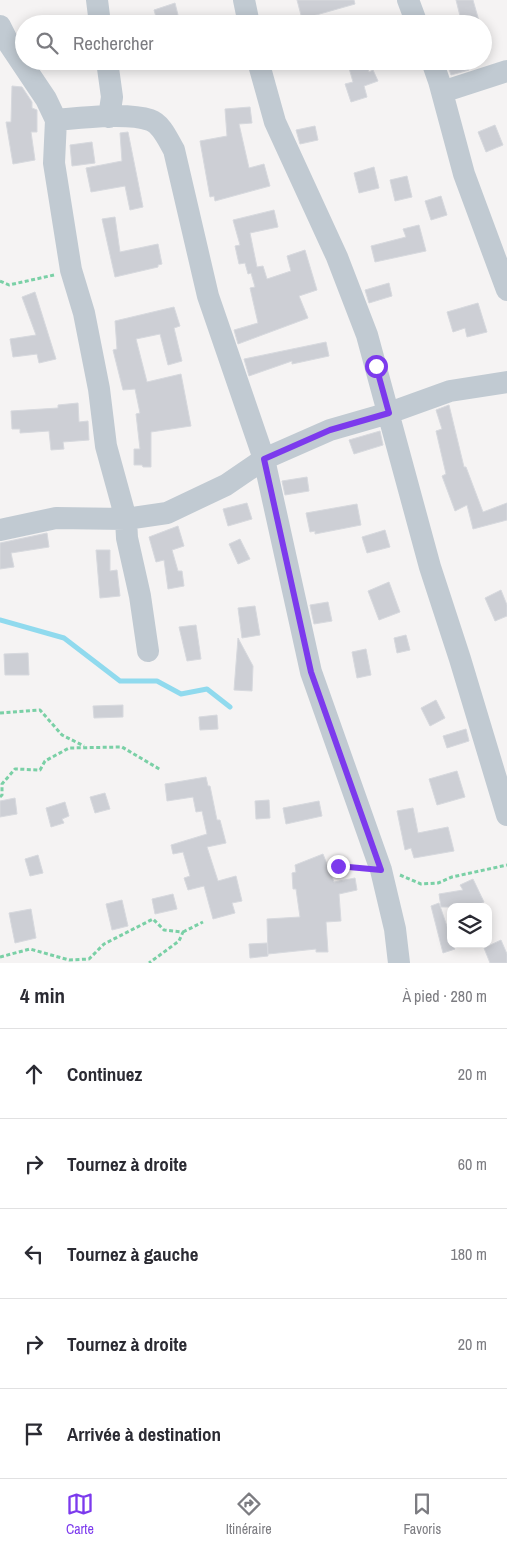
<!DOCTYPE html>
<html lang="fr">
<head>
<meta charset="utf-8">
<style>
  :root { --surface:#fff; --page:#f2f2f3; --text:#2b2b33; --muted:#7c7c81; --line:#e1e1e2; --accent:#7c3aed }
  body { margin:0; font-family:"Archivo Narrow",sans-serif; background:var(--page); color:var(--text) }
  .controls { position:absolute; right:15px; bottom:15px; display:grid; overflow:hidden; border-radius:10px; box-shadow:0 2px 12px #0003 }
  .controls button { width:45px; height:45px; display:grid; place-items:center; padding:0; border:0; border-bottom:1px solid var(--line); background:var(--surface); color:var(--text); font:25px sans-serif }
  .stop { position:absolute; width:15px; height:15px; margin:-11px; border:4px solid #7c3aed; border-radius:50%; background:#fff }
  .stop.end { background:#7c3aed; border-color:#fff; box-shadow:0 1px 5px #0008 }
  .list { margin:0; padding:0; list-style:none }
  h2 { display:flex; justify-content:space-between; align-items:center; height:65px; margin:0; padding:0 20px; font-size:21px }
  h2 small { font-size:16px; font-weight:400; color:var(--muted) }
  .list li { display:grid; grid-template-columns:32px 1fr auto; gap:15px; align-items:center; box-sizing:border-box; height:90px; padding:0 20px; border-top:1px solid var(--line) }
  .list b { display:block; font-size:19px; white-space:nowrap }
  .list em { font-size:16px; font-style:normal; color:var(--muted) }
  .icon { flex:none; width:28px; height:28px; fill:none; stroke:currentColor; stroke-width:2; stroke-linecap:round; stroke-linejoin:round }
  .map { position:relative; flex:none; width:507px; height:963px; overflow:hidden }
  .search { position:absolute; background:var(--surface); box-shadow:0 2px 12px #0003; left:15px; right:15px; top:15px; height:55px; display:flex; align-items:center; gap:12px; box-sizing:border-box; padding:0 18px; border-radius:28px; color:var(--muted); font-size:19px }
  .sheet { height:515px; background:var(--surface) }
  nav { display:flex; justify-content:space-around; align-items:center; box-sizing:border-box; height:70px; border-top:1px solid var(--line); background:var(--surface); font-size:14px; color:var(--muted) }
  nav a { display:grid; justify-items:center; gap:2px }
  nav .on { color:var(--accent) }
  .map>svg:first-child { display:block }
</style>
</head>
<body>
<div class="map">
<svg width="507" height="963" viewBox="0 0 507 963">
  <rect width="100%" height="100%" fill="#f5f3f3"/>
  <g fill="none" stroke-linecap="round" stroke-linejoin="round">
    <path stroke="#90daee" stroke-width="5" d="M0 620 64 638 120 681H157L181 694 207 689 230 707"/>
  </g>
  <path fill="#cdcfd5" stroke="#d7d9de" d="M297 0H354L355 4 302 19Z
    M456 0H473L479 21 462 24Z
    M175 3 178 15 169 18 171 24H158L154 10Z
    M347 61H365L369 72 373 70 378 81 364 86 367 97 351 102 345 84 353 82Z
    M446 61H465L469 70 451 75Z
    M12 86 22 87 32 102V108L37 110V132H31L35 160 13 164 6 122H11Z
    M250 107 252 123 239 124 249 168 264 164 270 186 215 201 214 196 210 197 200 141 227 136 225 109Z
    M495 125 503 145 486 152 478 132Z
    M315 126 318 140 300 144 296 130Z
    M128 132 143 207 130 210 125 186 91 192 86 168 122 161 120 133Z
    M92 142 95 163 72 166 70 145Z
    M374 167 379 188 359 193 354 173Z
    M407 176 412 197 395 201 390 180Z
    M441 196 447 215 431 220 425 201Z
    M274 210 278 227 250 233 257 267 263 266 267 279 291 271 287 256 305 250 317 290 299 296 308 318 238 344 234 330 258 323 250 288 255 287 251 273 248 274 245 263 239 264 235 246 240 245 233 220Z
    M115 217 120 252 158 244 162 264 158 265V267L115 277 102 219Z
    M419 225 426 251 375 262 371 246 406 237 403 229Z
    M389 283 392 296 369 303 365 290Z
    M35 292 56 359 39 363 37 354 13 357 10 339 36 335 22 297Z
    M478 303 487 332 467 337 465 328 453 332 447 312Z
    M174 307 180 326 174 328 182 361 168 365 160 334 136 339 147 382 181 374 191 426 151 432V467H143L142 465H134V449H140L136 414 140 413 135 389 123 390 113 350 117 349 115 321Z
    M326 342 329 356 292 364V361L249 376 244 359Z
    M78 403 79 422 88 421 89 440 63 442 64 449 51 450 49 431 20 433V429H12L11 411 58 408V405Z
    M449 405 464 467H466L483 512 507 503V520L473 529 467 505 455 511 442 476 446 474 436 431 442 429 436 410Z
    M380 431 383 445 354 454 349 440Z
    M307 477 309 491 285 495 282 481Z
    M247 503 252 519 228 526 223 509Z
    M357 504 361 525 315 534V531L310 532 306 513Z
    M178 526 184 546 172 550 178 571H182L184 586 168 589 164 560 156 562 149 537Z
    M385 530 390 547 367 553 362 537Z
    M47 533 49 547 11 553 14 567 0 569V543Z
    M240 539 250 559 238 564 229 544Z
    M96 550H110V571L117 570 120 596 100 598Z
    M389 582 400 612 379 620 368 591Z
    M501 590 507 605V616L495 621 485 598Z
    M328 602 332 621 314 624 310 605Z
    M255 606 260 635 242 638 238 608Z
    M196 625 201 659 187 661 179 627Z
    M406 635 410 650 397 653 394 638Z
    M238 638 253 666 252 691 234 690Z
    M366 649 371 675 357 678 352 652Z
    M28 653 29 675H5L4 654Z
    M436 700 445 718 430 726 421 708Z
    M123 705V717L94 718 93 706Z
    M217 715 218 729 200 730 199 717Z
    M466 729 469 741 447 748 443 736Z
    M457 771 465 797 437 805 429 779Z
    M206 777 208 786H210L217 820H220L226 843 207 847 218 881 236 876 242 901 232 903 235 913 213 919 204 886 188 890 184 878 190 876 183 852 173 854 171 845 207 834 202 811 196 812 193 797 167 801 165 784Z
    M105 793 110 809 95 813 90 797Z
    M15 798 17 814 0 817V801Z
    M269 800 270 818 256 819 255 801Z
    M319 801 322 816 286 824 283 808Z
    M65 802 69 816 62 819 64 823 51 827 46 808Z
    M413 808 418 833 448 827 454 851 414 858 411 848 405 850 397 811Z
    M323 854 334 882 355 878 357 890 339 894 341 921 326 922 328 952H316V949L268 954 267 919 300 917 296 889H293L292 873 296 872 295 865Z
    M38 855 43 873 30 876 25 859Z
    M473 879 484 902 475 907H441L439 894 463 890 460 885Z
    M173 894 177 909 155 914 152 899Z
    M122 900 128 926 112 930 106 904Z
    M439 903 451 938V944L455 949 443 953 431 906Z
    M31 909 36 938 15 943 9 913Z
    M501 940 507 954V963H490L484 948Z
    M267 943 268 956 250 958 249 944Z"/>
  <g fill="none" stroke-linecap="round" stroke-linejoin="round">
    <path stroke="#7ad0a6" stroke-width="3" stroke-dasharray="4 2.5" stroke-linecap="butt" d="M0 281 9 285 54 275
      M0 713 40 710 62 735 84 746
      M0 797 2 795V784L15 769 40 770 45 761 69 748 122 747 161 770
      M338 866 362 869
      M400 875 421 884 438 883 452 877 507 865
      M183 932 203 922
      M0 957 30 949 69 960 89 959 104 944 153 919 164 930 183 932 179 941 149 963"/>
    <path stroke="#c1cad2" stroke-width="22" d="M97 0 100 24
      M244 0 249 24
      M408 0 417 24
      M0 26 9 44 46 99 56 120 54 163 71 270 84 313 99 389 106 446 126 519 127 538 140 596 148 651
      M107 61 112 97 109 117
      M258 61 275 122 337 257 367 335 430 567 460 659 507 815
      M432 61 439 81 464 174 507 290
      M442 92 507 71
      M56 120C80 118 127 112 150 120 162 124 168 140 174 150L208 296 264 459 311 672 381 870 395 929 399 963
      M0 530 56 518 126 519 167 513 226 485 264 459 330 430 389 413 450 391 507 382"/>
  </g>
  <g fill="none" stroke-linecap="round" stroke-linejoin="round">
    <path stroke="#7c3aed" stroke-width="6" d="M338 866 381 870 311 672 264 459 330 430 389 413 376 366"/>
  </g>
</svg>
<div class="controls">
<button><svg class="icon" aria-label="layers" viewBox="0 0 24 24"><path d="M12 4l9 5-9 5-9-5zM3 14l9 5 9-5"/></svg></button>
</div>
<div class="stop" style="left:376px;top:366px"></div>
<div class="stop end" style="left:338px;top:866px"></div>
<div class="search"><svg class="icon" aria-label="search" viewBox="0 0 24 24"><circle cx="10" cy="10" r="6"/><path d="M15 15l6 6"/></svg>Rechercher</div>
</div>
<section class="sheet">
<h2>4 min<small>À pied · 280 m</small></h2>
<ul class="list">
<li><svg class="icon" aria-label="ahead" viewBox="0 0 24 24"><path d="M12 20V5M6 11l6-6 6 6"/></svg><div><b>Continuez</b></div><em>20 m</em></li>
<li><svg class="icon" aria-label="right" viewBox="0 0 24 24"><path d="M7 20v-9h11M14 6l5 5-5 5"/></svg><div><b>Tournez à droite</b></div><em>60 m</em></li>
<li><svg class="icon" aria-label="left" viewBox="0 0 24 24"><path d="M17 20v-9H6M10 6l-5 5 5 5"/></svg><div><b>Tournez à gauche</b></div><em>180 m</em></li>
<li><svg class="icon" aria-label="right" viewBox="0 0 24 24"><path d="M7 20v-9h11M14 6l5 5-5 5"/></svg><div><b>Tournez à droite</b></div><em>20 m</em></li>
<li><svg class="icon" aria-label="arrive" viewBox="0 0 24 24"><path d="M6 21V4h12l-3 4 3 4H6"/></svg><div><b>Arrivée à destination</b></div></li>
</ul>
</section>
<nav>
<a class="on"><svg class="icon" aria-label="map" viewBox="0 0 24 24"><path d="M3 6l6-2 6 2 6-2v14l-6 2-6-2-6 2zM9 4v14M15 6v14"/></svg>Carte</a>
<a><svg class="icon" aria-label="directions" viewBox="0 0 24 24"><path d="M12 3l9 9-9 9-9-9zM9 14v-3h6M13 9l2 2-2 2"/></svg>Itinéraire</a>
<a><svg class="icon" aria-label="saved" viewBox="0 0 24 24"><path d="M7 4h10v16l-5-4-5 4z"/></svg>Favoris</a>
</nav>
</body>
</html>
